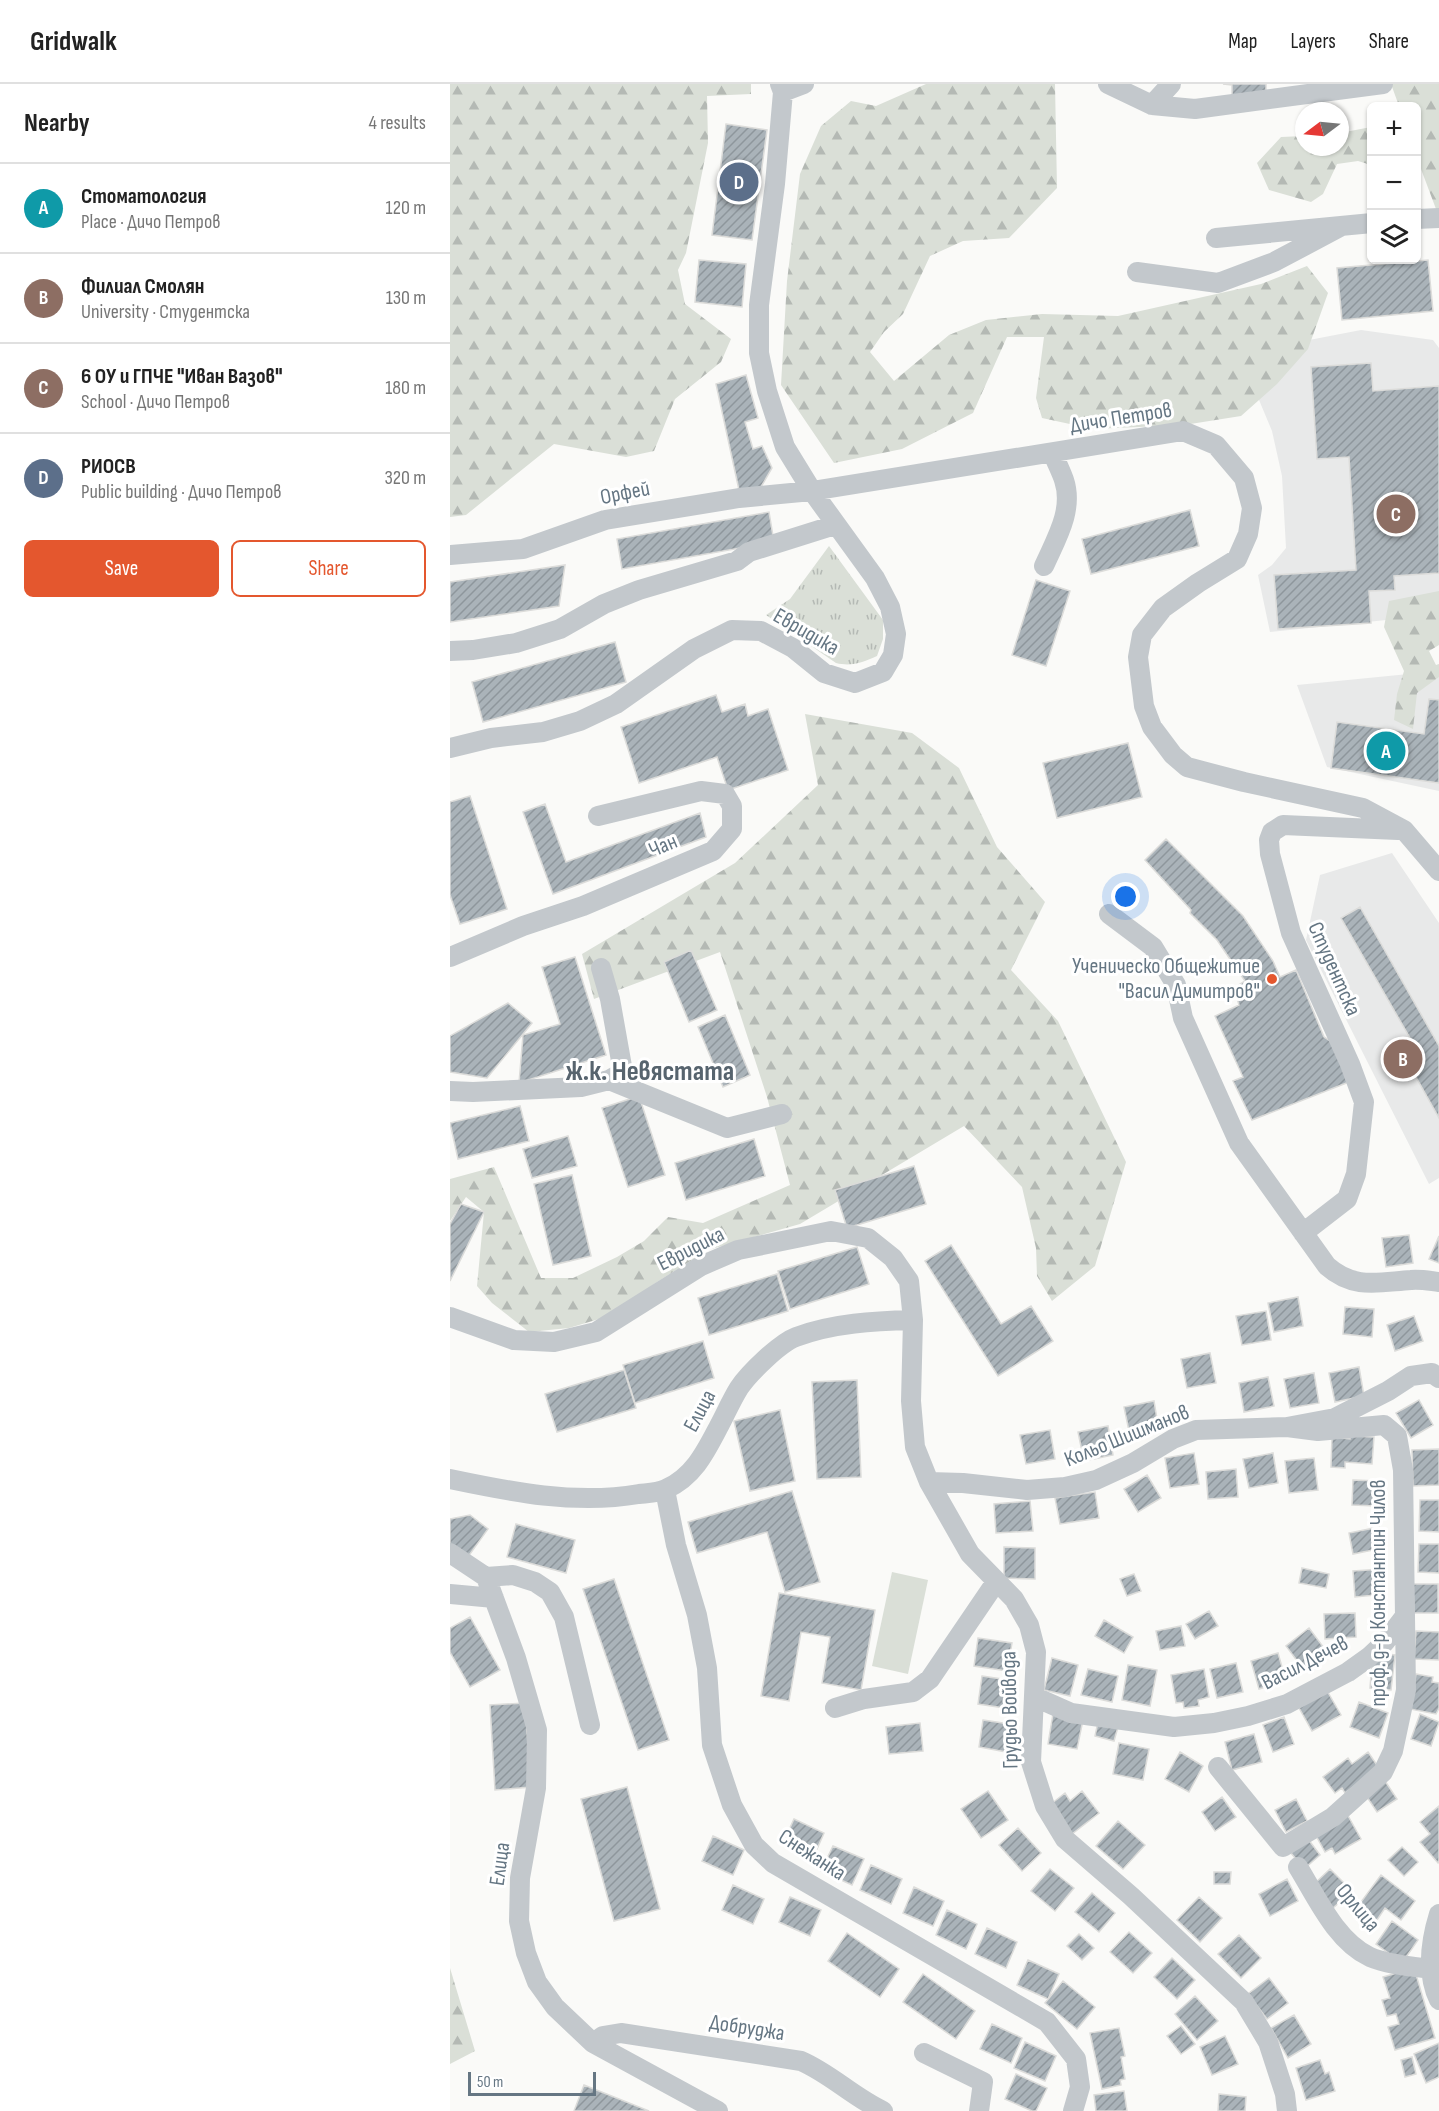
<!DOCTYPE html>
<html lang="en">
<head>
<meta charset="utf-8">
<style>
  :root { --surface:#fff; --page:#f6f6f6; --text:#222; --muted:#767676; --line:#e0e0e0; --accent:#e4572e }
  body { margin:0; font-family:"Sofia Sans Condensed",sans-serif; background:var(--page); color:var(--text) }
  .controls { position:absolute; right:18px; top:18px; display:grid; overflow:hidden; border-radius:9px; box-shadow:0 2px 4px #0004 }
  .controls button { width:54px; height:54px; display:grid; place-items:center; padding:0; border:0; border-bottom:2px solid var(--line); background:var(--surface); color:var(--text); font:30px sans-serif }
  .compass { position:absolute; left:845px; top:18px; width:54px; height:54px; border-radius:50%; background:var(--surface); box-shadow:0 2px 4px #0004; rotate:254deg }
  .scale { position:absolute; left:18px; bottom:15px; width:128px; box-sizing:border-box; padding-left:6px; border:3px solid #657683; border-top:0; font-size:16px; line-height:21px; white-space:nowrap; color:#657683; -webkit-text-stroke:4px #fff; paint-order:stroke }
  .you { position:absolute; left:676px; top:813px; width:21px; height:21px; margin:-15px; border:4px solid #fff; border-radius:50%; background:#1a73e8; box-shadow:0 0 0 9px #1a73e833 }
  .badge { display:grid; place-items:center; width:39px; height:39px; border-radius:50%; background:var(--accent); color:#fff; font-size:20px; font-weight:700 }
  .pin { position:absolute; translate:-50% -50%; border:3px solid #fff; box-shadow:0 2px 6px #0006 }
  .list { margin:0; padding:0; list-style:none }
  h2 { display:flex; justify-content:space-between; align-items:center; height:78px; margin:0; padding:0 24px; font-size:26px }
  h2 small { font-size:20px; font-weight:400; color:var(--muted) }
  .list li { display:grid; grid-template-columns:39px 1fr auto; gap:18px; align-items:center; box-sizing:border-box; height:90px; padding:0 24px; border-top:2px solid var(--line) }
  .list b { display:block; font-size:22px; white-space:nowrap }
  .list p { margin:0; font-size:20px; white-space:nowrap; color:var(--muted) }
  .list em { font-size:20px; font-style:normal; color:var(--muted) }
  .actions { display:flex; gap:12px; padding:18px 24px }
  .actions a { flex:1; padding:14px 0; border:2px solid var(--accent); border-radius:9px; text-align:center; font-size:21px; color:var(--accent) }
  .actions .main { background:var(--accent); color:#fff }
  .icon { flex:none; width:33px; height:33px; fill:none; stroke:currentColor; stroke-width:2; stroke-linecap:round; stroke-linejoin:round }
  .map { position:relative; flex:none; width:989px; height:2027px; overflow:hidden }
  header { display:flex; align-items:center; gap:36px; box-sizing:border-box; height:84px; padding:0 30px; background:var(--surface); border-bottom:2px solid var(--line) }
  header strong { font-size:28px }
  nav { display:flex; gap:33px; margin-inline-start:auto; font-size:21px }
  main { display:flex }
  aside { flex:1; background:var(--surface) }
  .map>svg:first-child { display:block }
</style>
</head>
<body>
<header>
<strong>Gridwalk</strong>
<nav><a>Map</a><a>Layers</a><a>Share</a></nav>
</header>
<main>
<aside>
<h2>Nearby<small>4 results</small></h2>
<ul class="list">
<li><span class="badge" style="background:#0f9aa8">A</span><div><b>Стоматология</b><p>Place · Дичо Петров</p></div><em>120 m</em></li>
<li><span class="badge" style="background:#8d6e63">B</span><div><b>Филиал Смолян</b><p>University · Студентска</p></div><em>130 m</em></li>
<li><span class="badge" style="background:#8d6e63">C</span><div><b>6 ОУ и ГПЧЕ &quot;Иван Вазов&quot;</b><p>School · Дичо Петров</p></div><em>180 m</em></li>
<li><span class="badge" style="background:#5c6f8a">D</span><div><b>РИОСВ</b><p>Public building · Дичо Петров</p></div><em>320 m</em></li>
</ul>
<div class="actions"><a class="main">Save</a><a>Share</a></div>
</aside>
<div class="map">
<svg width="989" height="2027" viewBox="0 0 989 2027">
  <defs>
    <pattern id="grass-tufts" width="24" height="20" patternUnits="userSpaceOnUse" patternTransform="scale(1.5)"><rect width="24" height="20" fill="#dadfd7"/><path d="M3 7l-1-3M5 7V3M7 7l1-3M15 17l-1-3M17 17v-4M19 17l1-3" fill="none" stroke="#b4b9b4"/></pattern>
    <pattern id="forest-firs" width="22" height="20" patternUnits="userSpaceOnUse" patternTransform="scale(1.5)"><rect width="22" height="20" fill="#dadfd7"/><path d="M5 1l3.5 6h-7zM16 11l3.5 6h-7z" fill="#b4b9b4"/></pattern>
    <pattern id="building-hatch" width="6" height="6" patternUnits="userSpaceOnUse" patternTransform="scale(1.5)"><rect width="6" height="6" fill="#aab3b9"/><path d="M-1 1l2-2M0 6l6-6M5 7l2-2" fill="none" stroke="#8e969c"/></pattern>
  </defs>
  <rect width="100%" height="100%" fill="#fafaf8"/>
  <path fill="#e8e9e9" d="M911 246 983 256 989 264V513L946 535 820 548 808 491 822 481 836 464 832 392 822 347 799 292 823 263Z
    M989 587V707L877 683 847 601Z
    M942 769 989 839V1094L979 1100 856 856 870 791Z"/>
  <path fill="url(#grass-tufts)" d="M379 462 433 536V555L427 572C413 578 402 583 386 579L316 531 340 515Z"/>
  <path fill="url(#forest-firs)" d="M0 0H301V10L257 12 258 59 236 169 228 186 235 220 281 255 271 278 225 315 204 367 176 373 104 360 16 431 0 433Z
    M476 0H605L607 104 559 154 513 157 480 172 453 230 434 248 420 268 444 297 499 251 536 236 592 230 668 232 811 200 857 182 878 209 858 265 827 300 791 332 734 341 643 345 592 334 586 314 594 253H557L523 329 452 365 384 379 331 301 337 197 350 90 371 42 401 17 426 22Z
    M941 0H989V133L968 77H967L966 22H949Z
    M921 43V81L908 77 887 80 873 110 861 118 819 106 807 79 831 53 854 52V63H890V49Z
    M989 507V561L979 567 986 581 989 580V593L967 609 963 645 944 636 947 610 954 587 934 543 939 517Z
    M355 630 462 649 509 684 547 763 595 818 561 886 608 937 676 1078 645 1182 602 1217 587 1192 586 1164 572 1103 514 1042 350 1140 258 1166 207 1198 159 1232 119 1244 79 1248 42 1219 27 1202 34 1128 16 1113 0 1137V1095L44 1083 91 1194H123L167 1173 194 1157 218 1133 253 1139 340 1101 317 1013 270 868 144 915 132 870 285 779 368 701Z
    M0 1884 25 1967 0 1980Z"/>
  <path fill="#dadfd7" d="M442 1488 478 1496 458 1590 422 1582Z"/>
  <path fill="url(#building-hatch)" stroke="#dcdcda" stroke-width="1.5" d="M773 0H816V12H782V1Z
    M276 40 317 46 302 156 262 151Z
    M249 176 296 180 292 223 245 218Z
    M978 176 983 227 892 236 887 184Z
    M921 279 923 307 989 302V489L944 492 945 506 919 507 921 539 828 545 824 491 906 486 899 373 867 375 861 283Z
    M296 291 308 334 295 338 303 365 312 362 322 384 308 408 289 406 266 300Z
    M740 426 749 462 641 490 632 455Z
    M319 428 324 458 172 485 167 455Z
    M115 481 109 522 0 538V498Z
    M586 496 620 507 596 582 562 571Z
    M165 558 176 598 33 638 22 598Z
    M266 611 272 628 295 620 298 632 318 625 338 686 278 706 267 673 189 699 171 643Z
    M979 615 989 616V699L881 684 887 638 974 650Z
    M678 659 692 713 607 734 593 679Z
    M20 712 57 825 10 840 0 811V718Z
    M95 720 116 778 250 729 256 753 103 810 73 728Z
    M716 755 793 832 823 877 830 893 846 886 874 953 890 963 904 996 802 1036 783 997 793 993 765 932 789 921 784 904 795 897 767 856 740 829 741 826 695 776Z
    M910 823 989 962V1034L948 961 960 954 891 834Z
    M241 866 267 926 239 938 214 878Z
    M125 873 156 971 69 999 73 951 110 940 92 883Z
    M58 919 82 939 37 994 0 988V952Z
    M275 931 300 991 273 1003 248 943Z
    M189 1012 215 1091 178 1103 152 1024Z
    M70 1022 79 1057 8 1075 0 1039Z
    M118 1052 127 1082 82 1094 73 1065Z
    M304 1055 315 1092 236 1116 225 1079Z
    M464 1082 476 1120 397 1144 385 1106Z
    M122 1091 141 1172 103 1181 84 1100Z
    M11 1120 34 1128 0 1197V1140Z
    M959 1151 963 1179 936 1183 932 1154Z
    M989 1152V1179L979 1175Z
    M501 1161 551 1240 581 1222 603 1257 548 1292 475 1177Z
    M407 1163 419 1200 340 1225 328 1187Z
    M327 1190 338 1227 259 1251 248 1214Z
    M848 1213 853 1242 824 1248 818 1219Z
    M895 1223 924 1225 922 1253 893 1250Z
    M816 1227 821 1256 792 1261 786 1232Z
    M964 1232 973 1257 945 1267 937 1241Z
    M253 1257 264 1294 185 1319 173 1281Z
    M760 1269 766 1299 737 1304 731 1275Z
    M909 1283 914 1312 885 1318 879 1289Z
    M174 1286 186 1324 107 1348 95 1310Z
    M864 1289 869 1319 840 1324 834 1295Z
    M818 1293 824 1322 794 1328 789 1299Z
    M407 1296 411 1393 367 1395 362 1298Z
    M969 1316 983 1341 961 1354 946 1329Z
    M704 1317 709 1347 680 1352 674 1323Z
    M330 1326 345 1397 300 1407 284 1337Z
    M658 1342 663 1371 634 1377 628 1348Z
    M600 1346 605 1375 576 1380 570 1351Z
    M900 1352 924 1353 922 1380 895 1378V1384L881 1383 882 1353 900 1355Z
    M989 1365V1401L963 1402 962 1366Z
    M744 1369 749 1400 720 1404 715 1374Z
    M823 1369 828 1399 799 1404 793 1375Z
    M864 1374 868 1406 839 1409 835 1377Z
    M786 1385 788 1413 758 1415 756 1388Z
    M697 1391 711 1414 688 1428 674 1405Z
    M903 1396 928 1397 927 1422 902 1421Z
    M342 1407 370 1498 335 1508 317 1448 247 1469 238 1438Z
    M645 1408 649 1434 610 1440 605 1414Z
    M970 1416H989V1448L969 1447Z
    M580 1417 583 1447 546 1449 544 1420Z
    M20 1431 38 1445 15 1477 0 1466V1435Z
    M66 1440 125 1456 116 1489 57 1473Z
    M929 1443 933 1464 903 1470 899 1449Z
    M969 1460H989V1489L968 1488Z
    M554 1463 585 1464V1495L554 1494Z
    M852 1484 879 1490 876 1504 849 1499Z
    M933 1485 935 1510 905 1513 903 1487Z
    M684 1490 691 1507 677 1512 670 1495Z
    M164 1495 219 1656 188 1666 133 1505Z
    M963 1500H988V1529H964Z
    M329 1509 425 1526 411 1606 372 1599 380 1553 351 1548 339 1617 311 1612Z
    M759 1527 768 1542 745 1555 736 1540Z
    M905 1529 906 1553 875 1555 874 1530Z
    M20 1533 50 1586 20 1603 0 1568V1544Z
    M654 1536 683 1553 674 1569 645 1552Z
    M731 1542 735 1562 710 1566 706 1547Z
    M859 1544 877 1568 854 1586 836 1562Z
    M966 1547 989 1548V1576L964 1575Z
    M528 1554 562 1559 557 1587 524 1582Z
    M828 1569 836 1597 809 1605 801 1577Z
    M927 1569 945 1571 941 1606 920 1604 922 1579Z
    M602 1574 628 1581 620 1612 594 1606Z
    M786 1579 793 1608 767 1614 760 1585Z
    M678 1581 707 1586 700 1622 672 1616Z
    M638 1585 668 1592 662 1618 631 1611Z
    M754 1585 759 1613 748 1616 749 1622 734 1624 733 1618 726 1619 721 1591Z
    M966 1590 983 1593 982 1598 989 1599V1624L986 1630 960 1625Z
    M532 1592 565 1597 561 1625 528 1620Z
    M876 1605 891 1631 862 1647 848 1622Z
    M909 1618 938 1629 929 1654 900 1643Z
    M75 1619 81 1703 45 1706 40 1621Z
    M603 1630 633 1636 627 1665 598 1660Z
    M970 1630 989 1638 981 1662 961 1655Z
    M834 1633 844 1660 823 1668 813 1641Z
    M533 1636 566 1641 562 1669 529 1663Z
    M648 1638 668 1643 664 1657 645 1652Z
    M470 1639 473 1667 439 1670 436 1643Z
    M804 1650 812 1678 782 1686 775 1658Z
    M669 1659 699 1665 693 1696 663 1690Z
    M730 1668 753 1682 739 1708 715 1695Z
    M918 1668 929 1684 895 1709 892 1704 885 1709 873 1693 898 1674 902 1680Z
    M935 1697 947 1715 927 1728 915 1710Z
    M177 1703 210 1825 164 1837 131 1715Z
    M538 1707 558 1736 531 1754 511 1725Z
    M632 1707 649 1729 622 1750 600 1721 615 1709 620 1717Z
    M772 1713 786 1733 765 1747 752 1728Z
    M846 1715 857 1737 836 1748 825 1726Z
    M989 1722V1777L988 1779 970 1758 980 1750 970 1738Z
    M897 1730 911 1755 885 1770 882 1764 875 1768 864 1748Z
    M344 1735 374 1749 363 1774 332 1761Z
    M668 1737 695 1761 673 1785 646 1762Z
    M568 1744 591 1769 572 1787 549 1761Z
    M263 1752 294 1766 283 1791 252 1777Z
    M858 1755 870 1771 854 1785 841 1769Z
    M383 1762 414 1775 402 1801 371 1787Z
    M952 1763 968 1778 954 1792 938 1776Z
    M421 1781 452 1795 441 1820 410 1806Z
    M600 1785 624 1804 605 1827 581 1807Z
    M880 1785 902 1807 883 1824 862 1802Z
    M764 1788H781L780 1800H764Z
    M931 1791 965 1817 951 1836 935 1824 927 1836 908 1822Z
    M837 1795 848 1817 820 1832 809 1810Z
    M283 1801 314 1815 303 1840 272 1826Z
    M464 1803 494 1817 483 1842 453 1829Z
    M642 1809 665 1829 649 1848 625 1828Z
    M340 1813 371 1826 360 1852 329 1838Z
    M749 1813 772 1834 750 1858 727 1836Z
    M497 1826 527 1840 516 1865 486 1851Z
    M942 1837 968 1856 952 1879 926 1860Z
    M537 1844 567 1858 556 1884 525 1870Z
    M679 1848 702 1869 683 1889 660 1868Z
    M397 1849 449 1885 430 1913 378 1877Z
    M629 1850 644 1864 632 1876 617 1862Z
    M789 1851 811 1874 791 1894 768 1870Z
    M722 1874 745 1896 727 1915 704 1893Z
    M578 1876 609 1890 598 1915 567 1901Z
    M964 1884 985 1954 945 1966 938 1943 949 1940 946 1930 937 1932 932 1916 940 1914 933 1893Z
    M473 1890 525 1927 506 1955 453 1918Z
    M819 1894 838 1919 817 1935 798 1910Z
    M613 1897 645 1923 627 1945 595 1919Z
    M745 1912 768 1937 747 1956 725 1930Z
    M844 1931 861 1960 838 1974 821 1944Z
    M542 1940 572 1954 561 1979 530 1965Z
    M731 1942 745 1960 731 1970 717 1952Z
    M669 1944 675 1972 671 1973 675 1995 670 1996 671 2001 652 2005 640 1949Z
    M775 1952 788 1980 762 1991 750 1963Z
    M575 1958 606 1972 595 1997 564 1984Z
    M989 1959V1993L976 1999 964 1970Z
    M962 1973 966 1990 955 1993 951 1976Z
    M870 1976 875 1990 879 1988 885 2007 856 2016 846 1984Z
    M566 1990 597 2004 586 2027H582L555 2015Z
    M134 2001 199 2027H124Z
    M674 2007 677 2027H646L644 2011Z
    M769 2010 796 2013 795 2027H768Z"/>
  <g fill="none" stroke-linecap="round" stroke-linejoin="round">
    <path stroke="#c3c8cc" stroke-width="20" d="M658 0 702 21 745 25 933 0
      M333 8 354 0
      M702 21 721 0
      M966 135 989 134
      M766 154 922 139
      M687 188 768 199 824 178 890 143
      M0 471 73 465 155 436 289 414 362 407 733 347 766 361 794 394 802 424 798 450 787 475 748 499 713 524 692 551 688 573 694 622 702 643 723 671 737 683 794 698 913 724 954 746 989 787
      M594 482C606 455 624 426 614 396 611 387 606 378 603 369
      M0 567 23 566 66 559 110 545 154 520 189 506 287 477 299 468 385 441
      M0 664 41 654 93 648 130 637 166 620 244 565 282 546 311 547 343 564 374 589 405 599 433 588 443 571 446 550 440 523 425 494 362 407 335 363 317 307 309 269V221L325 100 333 8 330 0
      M659 830 703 863 726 901 733 934 789 1059 877 1182C904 1206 929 1198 961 1196 970 1195 980 1197 989 1198
      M0 873 73 842 133 822 263 767 282 745V722L275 710 251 707 148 732
      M151 884 160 915 173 988 159 996
      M0 1007 23 1008 131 1003 159 996 277 1044 332 1030
      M853 1149 897 1115 906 1090 914 1018 900 980 841 849 820 770 819 756 822 748 833 741 948 746
      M0 1233 64 1256 104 1258 146 1248 251 1182 288 1166 381 1147 418 1154 443 1174 459 1197 463 1236 461 1317 465 1363 479 1398 520 1470 564 1515 579 1541 586 1568 581 1678 595 1722 615 1755 681 1812 794 1918 818 1958 835 2010 837 2027
      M0 1395C62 1408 125 1421 189 1410 198 1409 208 1409 216 1405 243 1393 255 1369 268 1344 275 1331 281 1317 289 1304 299 1289 330 1259 346 1253 383 1239 425 1237 463 1236
      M479 1398 513 1399 577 1406 615 1403 646 1396 683 1379 723 1355 746 1346 837 1343 885 1334 938 1307 961 1292 982 1289 989 1294
      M215 1406 226 1461 247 1531 257 1584 262 1661 282 1721 304 1761 323 1779 597 1938 626 1975 630 2003 623 2027
      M0 1469 36 1493 66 1574 87 1646 86 1704 70 1794 69 1837 76 1869 87 1898 105 1923 143 1959 268 2027
      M36 1493 63 1491 85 1498 100 1508 114 1533 140 1641
      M0 1510 44 1514
      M585 1613 621 1629 724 1643 764 1639 798 1632 837 1620 898 1588 919 1573 935 1558 955 1532
      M385 1624 414 1615 463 1608 480 1595 546 1498
      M768 1683 833 1763 883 1733 933 1688 943 1667 956 1606 953 1386 947 1352 934 1341 868 1347 837 1343
      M848 1783C867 1814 886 1857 920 1873 939 1881 960 1882 980 1885
      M989 1830C980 1859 976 1889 989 1916
      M143 1959 153 1952 171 1949 351 1977C381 1990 403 2013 433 2027
      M474 1969 533 1998 529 2027"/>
  </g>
  <circle fill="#e4572e" stroke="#fff" stroke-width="2" cx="822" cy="895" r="6"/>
  <g text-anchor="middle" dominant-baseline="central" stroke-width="6" stroke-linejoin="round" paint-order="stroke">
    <g font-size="22" fill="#657683" stroke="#fff">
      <text transform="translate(671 334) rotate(-9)">Дичо Петров</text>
      <text transform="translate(175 409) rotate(-11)">Орфей</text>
      <text transform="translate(356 548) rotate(30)">Евридика</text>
      <text transform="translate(213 762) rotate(-23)">Чан</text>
      <text transform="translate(884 885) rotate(66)">Студентска</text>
      <text transform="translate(241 1165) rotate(-27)">Евридика</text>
      <text transform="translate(250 1327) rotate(-62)">Елица</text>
      <text transform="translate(677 1352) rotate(-22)">Кольо Шишманов</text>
      <text transform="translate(928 1509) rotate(-90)">проф. д-р Константин Чилов</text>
      <text transform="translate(855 1579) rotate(-27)">Васил Дечев</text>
      <text transform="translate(560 1626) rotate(-91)">Грудьо Войвода</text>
      <text transform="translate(362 1771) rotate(33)">Снежанка</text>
      <text transform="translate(50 1780) rotate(-82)">Елица</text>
      <text transform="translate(908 1824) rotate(50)">Орлица</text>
      <text transform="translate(297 1944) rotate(9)">Добруджа</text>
    </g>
    <g font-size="22" fill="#657683" stroke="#fff" text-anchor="end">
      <text x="810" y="882">Ученическо Общежитие<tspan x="810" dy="25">"Васил Димитров"</tspan></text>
    </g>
    <g font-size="28" font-weight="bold" fill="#57646e" stroke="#fff">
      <text x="200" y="987">ж.к. Невястата</text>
    </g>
  </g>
</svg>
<div class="controls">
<button>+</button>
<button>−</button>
<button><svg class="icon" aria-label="layers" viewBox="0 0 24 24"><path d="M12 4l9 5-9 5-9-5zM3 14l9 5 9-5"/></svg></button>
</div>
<svg class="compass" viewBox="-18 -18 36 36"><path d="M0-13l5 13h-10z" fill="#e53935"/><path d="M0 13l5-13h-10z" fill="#767676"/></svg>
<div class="scale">50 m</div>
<div class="you"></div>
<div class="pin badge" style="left:936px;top:667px;background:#0f9aa8">A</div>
<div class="pin badge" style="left:953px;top:975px;background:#8d6e63">B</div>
<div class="pin badge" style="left:946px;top:430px;background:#8d6e63">C</div>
<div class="pin badge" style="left:289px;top:98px;background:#5c6f8a">D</div>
</div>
</main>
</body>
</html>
